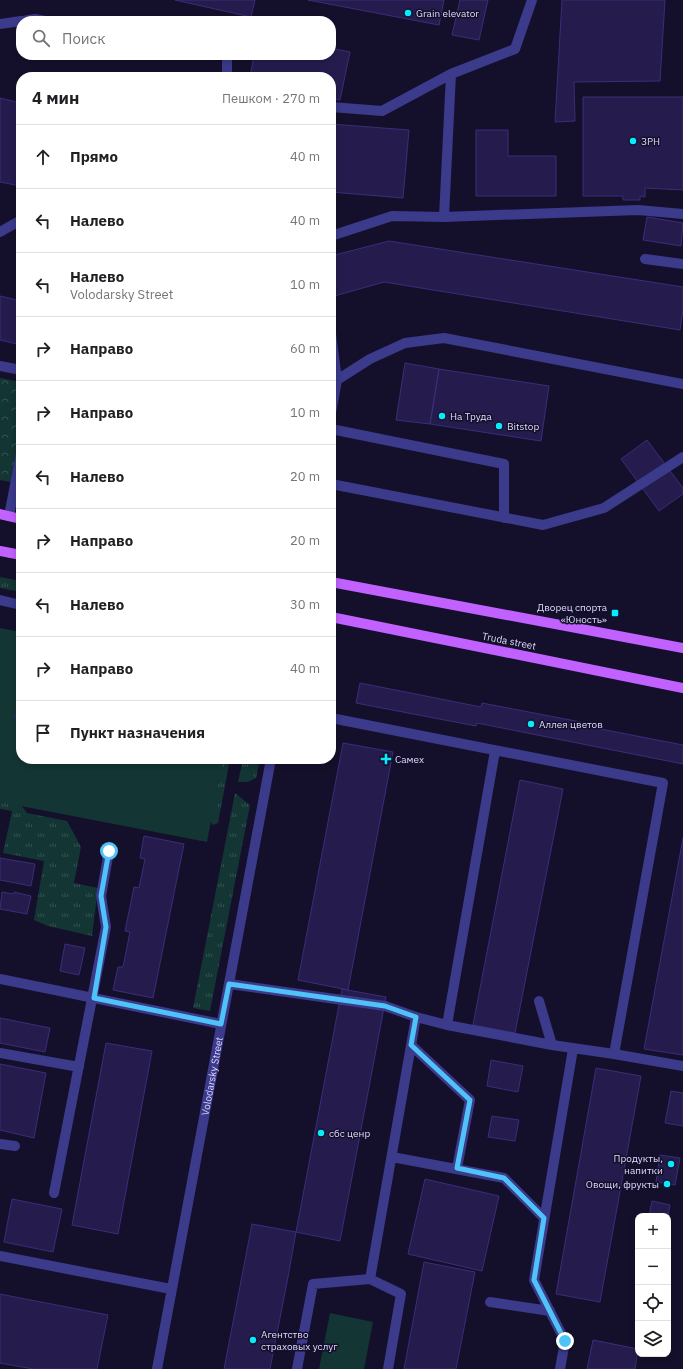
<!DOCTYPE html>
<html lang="ru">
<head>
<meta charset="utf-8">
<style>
  :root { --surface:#fff; --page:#f2f2f2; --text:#202124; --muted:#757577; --line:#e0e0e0 }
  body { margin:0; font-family:"IBM Plex Sans",sans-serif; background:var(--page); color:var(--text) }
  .controls { position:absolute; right:12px; bottom:12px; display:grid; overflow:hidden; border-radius:8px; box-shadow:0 2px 6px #0003 }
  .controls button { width:36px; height:36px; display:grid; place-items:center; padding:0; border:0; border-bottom:1px solid var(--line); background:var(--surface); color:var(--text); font:20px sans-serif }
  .stop { position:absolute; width:12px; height:12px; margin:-9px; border:3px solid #4fc3f7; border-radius:50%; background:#fff }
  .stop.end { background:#4fc3f7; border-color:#fff; box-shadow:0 1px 4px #0008 }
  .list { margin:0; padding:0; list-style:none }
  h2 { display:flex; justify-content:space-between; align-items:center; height:52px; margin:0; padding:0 16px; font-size:17px }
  h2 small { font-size:13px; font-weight:400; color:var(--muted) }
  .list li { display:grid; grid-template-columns:26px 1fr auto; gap:12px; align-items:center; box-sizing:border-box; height:64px; padding:0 16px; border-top:1px solid var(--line) }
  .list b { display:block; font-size:15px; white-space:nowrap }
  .list p { margin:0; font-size:13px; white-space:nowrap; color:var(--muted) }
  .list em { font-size:13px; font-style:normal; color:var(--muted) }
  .icon { flex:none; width:22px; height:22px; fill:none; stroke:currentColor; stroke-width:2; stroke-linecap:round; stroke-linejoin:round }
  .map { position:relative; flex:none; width:683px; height:1369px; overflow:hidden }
  .search { position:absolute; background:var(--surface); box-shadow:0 2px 6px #0003; left:16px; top:16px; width:320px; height:44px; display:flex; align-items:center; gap:10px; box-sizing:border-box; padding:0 14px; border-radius:16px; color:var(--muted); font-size:15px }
  .panel { position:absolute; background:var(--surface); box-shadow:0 2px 6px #0003; left:16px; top:72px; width:320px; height:692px; border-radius:16px }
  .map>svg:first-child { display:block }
</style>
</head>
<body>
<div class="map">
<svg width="683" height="1369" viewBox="0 0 683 1369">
  <defs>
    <pattern id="grass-tufts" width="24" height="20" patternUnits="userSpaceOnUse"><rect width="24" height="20" fill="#133533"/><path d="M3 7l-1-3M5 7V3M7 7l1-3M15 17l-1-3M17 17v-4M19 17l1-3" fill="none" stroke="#355252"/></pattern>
    <pattern id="forest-crowns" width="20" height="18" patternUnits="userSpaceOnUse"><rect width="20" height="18" fill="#133533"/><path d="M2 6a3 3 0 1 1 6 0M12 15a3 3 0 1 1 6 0" fill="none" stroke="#355252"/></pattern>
  </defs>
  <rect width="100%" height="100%" fill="#14102b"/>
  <path fill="url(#grass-tufts)" d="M0 577 21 581V592L0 588Z
    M188 759H230L218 823 213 825 169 763Z
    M243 759H260L256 778 248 782H238Z
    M0 777 27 813 67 821 81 847 74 883 98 888 92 936 48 926 34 920 44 861 3 853 12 811 0 809Z
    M235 793 250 805 210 1011 193 1008Z"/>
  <path fill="url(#forest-crowns)" d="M0 378 21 382V484L0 480Z"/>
  <path fill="#133533" d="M0 628 21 632V759H223L207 842 0 802Z
    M330 1313 373 1322 364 1369H319Z"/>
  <path fill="#251c4d" stroke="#3b2d79" d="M175 0H255L251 17Z
    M308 0H444L439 25Z
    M460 0H488L479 40 452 35Z
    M562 0H665L660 81 574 82 575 121 555 122Z
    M331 48 350 52 340 100 331 98V77H250L254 55H331Z
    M583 97H683V190L645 188V197L640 196V200H623V196H583Z
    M0 98 21 103V186L0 182Z
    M331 124 409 130 403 198 331 192Z
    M476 130H508V156H556V196H476Z
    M647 217 683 223 681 246 643 240Z
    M389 241 683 287V309L680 330 384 282 331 297V256Z
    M0 296 21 301V345L0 340Z
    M405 363 439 369 430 424 396 420Z
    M439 369 549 386 541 441 430 424Z
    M647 440 683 488V494L659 511 621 459Z
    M360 683 481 707 482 703 581 722 580 725 683 745V764L477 723 476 726 356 703Z
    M21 709V721L19 722 14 715Z
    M343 743 393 752 348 990 298 980Z
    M520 780 563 789 515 1033 473 1025Z
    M144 836 184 844 153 998 113 990 118 967H123L130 932 125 931 134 887 139 888 145 859 140 858Z
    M683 838V1055L644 1049Z
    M0 858 35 864 31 886 0 880Z
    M2 892 13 894 14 892 31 896 27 914 0 909Z
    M65 944 85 948 79 975 60 971Z
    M342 989 386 997 340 1241 296 1232Z
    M0 1018 50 1028 45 1052 0 1043Z
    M106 1043 152 1051 118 1234 72 1225Z
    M491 1060 523 1066 518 1092 487 1086Z
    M0 1064 46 1073 34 1138 0 1130Z
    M596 1068 641 1076 600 1302 556 1294Z
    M671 1091 683 1093V1126L665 1123Z
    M492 1116 519 1120 515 1141 488 1137Z
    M660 1155 680 1158 675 1185 656 1182Z
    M425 1179 499 1196 482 1271 408 1254Z
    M12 1199 62 1209 53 1252 4 1242Z
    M652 1201 670 1205 668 1216H649Z
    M252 1224 296 1232 288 1277 270 1369H224Z
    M424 1262 475 1272 456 1369H404Z
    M0 1294 108 1315 97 1369H33L0 1363Z
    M593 1340 638 1349 635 1369H587Z"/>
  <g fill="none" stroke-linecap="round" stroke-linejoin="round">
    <path stroke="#3b3a8b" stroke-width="10" d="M23 21 35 19 45 21
      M0 24 21 21
      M227 77V55
      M331 107 382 111 451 74
      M444 217 638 210 683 214
      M0 232 21 220
      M331 236 392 216 444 217 451 74 515 49 532 0
      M645 259 683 264
      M331 334 337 380 331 413
      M0 366 21 370
      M337 380 370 359 405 343 444 338 683 384
      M331 429 504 464V518
      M331 484 543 525 604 508 683 457
      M9 516 21 454
      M0 600 21 605
      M331 718 663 783 614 1054
      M0 979 221 1024
      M229 984 385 1006 416 1017 447 1025 552 1045 614 1054 683 1066
      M539 1001 552 1045
      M447 1025 495 751
      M411 1045 470 1100 457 1168
      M0 1053 79 1067
      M0 1144 15 1146
      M392 1157 504 1178 544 1218
      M54 1193 106 927 101 896 109 851
      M0 1256 171 1289
      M370 1279 401 1294 388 1369
      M490 1302 550 1311
      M297 1369 313 1284 370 1279 416 1017
      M560 1369 565 1341 534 1280 573 1049"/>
    <path stroke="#3b3a8b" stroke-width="10" id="s1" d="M157 1369 271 759"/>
    <path stroke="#c161ff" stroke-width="10" d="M0 514 21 519
      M0 551 21 555
      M331 582 683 648
      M331 617 683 688"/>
  </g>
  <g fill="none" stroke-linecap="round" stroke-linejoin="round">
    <path stroke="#4fc3f7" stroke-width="5" d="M109 851 101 896 106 927 94 998 221 1024 229 984 385 1006 416 1017 411 1045 470 1100 457 1168 504 1178 544 1218 534 1280 565 1341"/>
  </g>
  <g fill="#06ecff" stroke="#14102b" stroke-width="1.5">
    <circle cx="408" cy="13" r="4"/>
    <circle cx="633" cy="141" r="4"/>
    <circle cx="442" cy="416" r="4"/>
    <circle cx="499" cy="426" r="4"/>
    <rect x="611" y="609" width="8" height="8" rx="2"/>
    <circle cx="531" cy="724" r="4"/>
    <path d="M384 753h4v4h4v4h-4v4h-4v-4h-4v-4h4z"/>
    <circle cx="321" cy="1133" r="4"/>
    <circle cx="671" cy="1164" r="4"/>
    <circle cx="667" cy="1184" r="4"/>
    <circle cx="253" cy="1340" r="4"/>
  </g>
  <g text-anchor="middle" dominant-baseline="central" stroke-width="3" stroke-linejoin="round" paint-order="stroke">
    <g font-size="10" fill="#dedaff" stroke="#14102b" text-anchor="start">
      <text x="416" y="13">Grain elevator</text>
      <text x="641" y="141">ЗРН</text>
      <text x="450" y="416">На Труда</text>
      <text x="507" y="426">Bitstop</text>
      <text x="607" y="607" text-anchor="end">Дворец спорта<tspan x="607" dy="12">«Юность»</tspan></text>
      <text x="539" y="724">Аллея цветов</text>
      <text x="395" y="759">Самех</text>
      <text x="329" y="1133">сбс ценр</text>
      <text x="663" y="1158" text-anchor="end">Продукты,<tspan x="663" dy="12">напитки</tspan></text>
      <text x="659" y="1184" text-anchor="end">Овощи, фрукты</text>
      <text x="261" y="1334">Агентство<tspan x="261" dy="12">страховых услуг</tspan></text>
    </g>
    <g font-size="10" fill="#dedaff" stroke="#14102b">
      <text transform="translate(509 641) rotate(11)">Truda street</text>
      <text stroke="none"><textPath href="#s1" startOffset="298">Volodarsky Street</textPath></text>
    </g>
  </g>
</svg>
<div class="controls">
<button>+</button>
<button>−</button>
<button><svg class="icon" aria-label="locate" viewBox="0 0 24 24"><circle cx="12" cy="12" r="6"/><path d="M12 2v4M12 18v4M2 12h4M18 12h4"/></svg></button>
<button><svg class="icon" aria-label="layers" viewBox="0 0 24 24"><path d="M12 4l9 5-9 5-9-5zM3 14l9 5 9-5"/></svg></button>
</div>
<div class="stop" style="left:109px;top:851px"></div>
<div class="stop end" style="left:565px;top:1341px"></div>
<div class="search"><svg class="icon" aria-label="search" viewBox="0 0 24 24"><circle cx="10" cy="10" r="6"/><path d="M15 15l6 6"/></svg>Поиск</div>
<section class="panel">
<h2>4 мин<small>Пешком · 270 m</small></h2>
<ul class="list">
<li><svg class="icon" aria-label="ahead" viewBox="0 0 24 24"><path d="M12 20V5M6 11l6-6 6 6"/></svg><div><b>Прямо</b></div><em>40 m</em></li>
<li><svg class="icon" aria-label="left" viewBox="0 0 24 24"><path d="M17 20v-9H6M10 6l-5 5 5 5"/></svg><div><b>Налево</b></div><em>40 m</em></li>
<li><svg class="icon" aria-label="left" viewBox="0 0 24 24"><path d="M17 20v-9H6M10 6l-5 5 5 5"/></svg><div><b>Налево</b><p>Volodarsky Street</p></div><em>10 m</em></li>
<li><svg class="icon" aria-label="right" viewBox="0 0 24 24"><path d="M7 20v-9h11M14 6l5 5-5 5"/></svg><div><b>Направо</b></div><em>60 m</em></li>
<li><svg class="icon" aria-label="right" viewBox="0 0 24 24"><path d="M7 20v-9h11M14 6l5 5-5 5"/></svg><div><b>Направо</b></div><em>10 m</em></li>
<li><svg class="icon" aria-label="left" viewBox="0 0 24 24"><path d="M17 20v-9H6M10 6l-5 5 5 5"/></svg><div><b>Налево</b></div><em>20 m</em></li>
<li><svg class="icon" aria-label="right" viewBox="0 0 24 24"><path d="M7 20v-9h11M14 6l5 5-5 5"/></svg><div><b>Направо</b></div><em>20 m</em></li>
<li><svg class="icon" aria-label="left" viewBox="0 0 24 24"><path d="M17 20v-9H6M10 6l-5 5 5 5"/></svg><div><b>Налево</b></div><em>30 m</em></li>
<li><svg class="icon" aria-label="right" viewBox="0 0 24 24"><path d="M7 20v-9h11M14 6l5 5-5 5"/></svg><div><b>Направо</b></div><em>40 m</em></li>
<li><svg class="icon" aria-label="arrive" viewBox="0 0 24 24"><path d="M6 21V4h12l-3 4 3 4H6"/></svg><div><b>Пункт назначения</b></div></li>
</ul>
</section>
</div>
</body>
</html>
